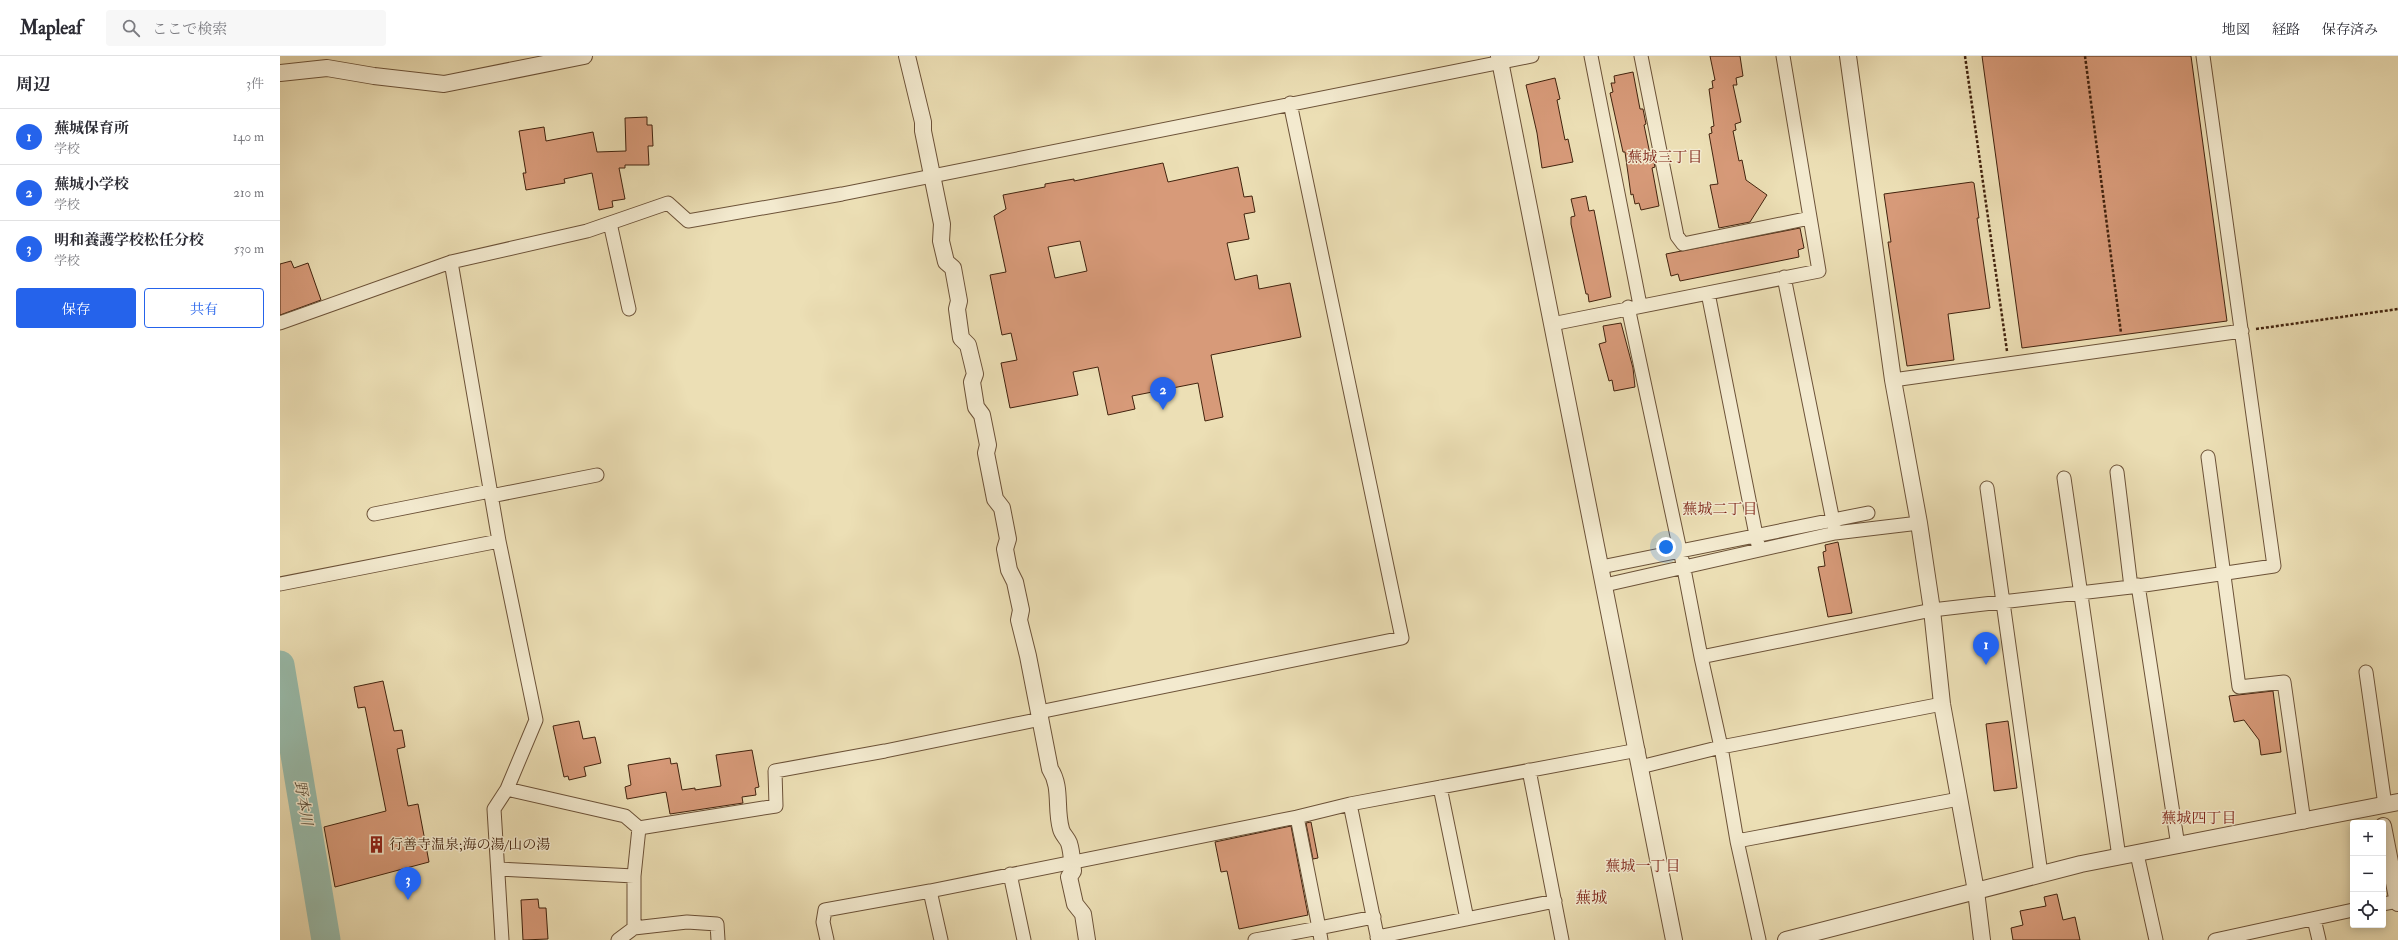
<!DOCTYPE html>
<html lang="ja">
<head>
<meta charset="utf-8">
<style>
  :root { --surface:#fff; --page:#f7f7f7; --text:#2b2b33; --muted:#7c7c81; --line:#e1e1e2; --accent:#2563eb }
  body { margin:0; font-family:"IM FELL Double Pica","Noto Serif JP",serif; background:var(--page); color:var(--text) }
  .controls { position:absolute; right:12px; bottom:12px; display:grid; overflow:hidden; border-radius:4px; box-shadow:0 2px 10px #0003 }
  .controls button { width:36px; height:36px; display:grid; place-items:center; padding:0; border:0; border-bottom:1px solid var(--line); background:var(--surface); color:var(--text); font:20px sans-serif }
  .you { position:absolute; left:1386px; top:491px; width:14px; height:14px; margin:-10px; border:3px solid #fff; border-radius:50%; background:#1a73e8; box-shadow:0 0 0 6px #1a73e833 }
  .badge { display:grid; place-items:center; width:26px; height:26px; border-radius:50%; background:var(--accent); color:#fff; font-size:13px; font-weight:700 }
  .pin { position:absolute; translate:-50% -33px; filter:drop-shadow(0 1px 2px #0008) }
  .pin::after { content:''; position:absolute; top:21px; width:14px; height:12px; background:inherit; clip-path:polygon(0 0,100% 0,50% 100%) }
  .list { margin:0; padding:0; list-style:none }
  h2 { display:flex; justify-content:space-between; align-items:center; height:52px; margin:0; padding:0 16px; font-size:17px }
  h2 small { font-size:13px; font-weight:400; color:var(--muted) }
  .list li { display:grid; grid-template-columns:26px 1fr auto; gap:12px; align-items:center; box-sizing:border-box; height:56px; padding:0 16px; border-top:1px solid var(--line) }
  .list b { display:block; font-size:15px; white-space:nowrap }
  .list p { margin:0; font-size:13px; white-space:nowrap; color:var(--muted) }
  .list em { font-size:13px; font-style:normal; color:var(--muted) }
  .actions { display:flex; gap:8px; padding:12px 16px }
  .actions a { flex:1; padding:9px 0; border:1px solid var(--accent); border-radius:4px; text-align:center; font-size:14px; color:var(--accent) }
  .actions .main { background:var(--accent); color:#fff }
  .icon { flex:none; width:22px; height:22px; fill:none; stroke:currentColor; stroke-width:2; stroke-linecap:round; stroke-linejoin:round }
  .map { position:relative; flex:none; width:2118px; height:884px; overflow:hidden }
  header { display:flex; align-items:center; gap:24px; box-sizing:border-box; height:56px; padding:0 20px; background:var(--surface); border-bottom:1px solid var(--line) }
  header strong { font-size:19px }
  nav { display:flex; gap:22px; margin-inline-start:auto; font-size:14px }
  .search { width:280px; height:36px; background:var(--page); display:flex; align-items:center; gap:10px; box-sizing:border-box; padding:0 14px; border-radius:4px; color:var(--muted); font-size:15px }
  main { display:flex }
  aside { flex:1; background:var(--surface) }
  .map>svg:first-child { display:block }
</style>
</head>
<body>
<header>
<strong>Mapleaf</strong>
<div class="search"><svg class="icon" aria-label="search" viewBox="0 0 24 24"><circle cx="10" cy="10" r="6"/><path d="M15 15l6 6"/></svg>ここで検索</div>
<nav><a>地図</a><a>経路</a><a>保存済み</a></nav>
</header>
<main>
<aside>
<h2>周辺<small>3件</small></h2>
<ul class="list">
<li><span class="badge">1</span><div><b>蕪城保育所</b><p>学校</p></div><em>140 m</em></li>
<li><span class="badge">2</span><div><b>蕪城小学校</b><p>学校</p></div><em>210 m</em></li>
<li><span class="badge">3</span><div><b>明和養護学校松任分校</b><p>学校</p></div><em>530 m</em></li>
</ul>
<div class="actions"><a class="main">保存</a><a>共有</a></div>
</aside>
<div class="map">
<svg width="2118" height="884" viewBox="0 0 2118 884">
  <rect width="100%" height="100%" fill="#ecdfb5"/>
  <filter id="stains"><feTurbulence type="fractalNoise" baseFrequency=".005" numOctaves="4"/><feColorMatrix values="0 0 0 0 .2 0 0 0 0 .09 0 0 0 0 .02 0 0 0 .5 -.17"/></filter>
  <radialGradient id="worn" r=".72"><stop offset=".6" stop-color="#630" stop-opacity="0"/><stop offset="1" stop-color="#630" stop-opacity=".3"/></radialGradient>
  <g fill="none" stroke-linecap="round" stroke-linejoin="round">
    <path stroke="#99bdad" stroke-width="29" d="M0 609 46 884"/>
  </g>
  <path fill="#d79a79" stroke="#42230e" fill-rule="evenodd" d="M1430 0H1460L1463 20 1456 22 1457 29H1453L1461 66 1455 68 1456 74 1453 75 1459 105 1462 104 1466 124 1487 139 1470 166 1439 172 1430 129 1438 128 1429 78 1432 77 1431 71 1434 70 1429 33 1433 32 1432 25 1435 24Z
    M1702 0H1911L1947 265 1742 292Z
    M1353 16 1360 53H1363L1366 68 1364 69 1370 98 1372 97 1375 111 1372 112 1379 150 1361 154 1359 147 1355 148 1353 138 1351 139 1345 96H1343L1330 37 1333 36 1331 27H1335L1334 20Z
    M1275 22 1280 43 1277 44 1285 84 1288 83 1293 106 1262 112 1257 77 1246 29Z
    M367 61V69H372L373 90H368L369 109H345V112H339L345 143 332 145 333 151 319 154 312 117 284 123 285 127 246 134 243 117H246L239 75 264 71 266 85 313 76 317 96 346 95 345 62Z
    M883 107 888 126 958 111 964 141 972 140 975 156 964 158 969 183 947 187 955 224 977 219 979 233 1010 227 1021 281 931 299 943 361 925 365 918 327 852 340 855 353 828 359 818 311 793 316 798 339 730 352 721 307 737 304 731 277 722 279 710 219 726 216 714 160 726 153 723 139 765 131V128L794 123V125ZM800 185 807 215 775 222 768 191Z
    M1692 126 1694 127 1699 162H1697L1710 252 1668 258 1674 304 1627 310 1608 186H1611L1604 138Z
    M1306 140 1309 155 1314 154 1331 241 1309 246 1308 238H1306L1291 168V161L1295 160 1291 143Z
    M1520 172 1524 192 1518 194 1519 201 1400 225 1398 218 1391 220 1386 198Z
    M11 205 14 212 28 207 41 244 0 259V208Z
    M1341 267 1353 312 1355 331 1334 335 1332 324 1329 325 1319 288 1326 286 1323 270Z
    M1558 486 1572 557 1548 561 1538 511 1545 510 1543 496 1546 495 1545 489Z
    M103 625 114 675 122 674 125 691 117 693 128 750 138 748 149 806 55 831 44 771 106 755 85 651 78 652 74 631Z
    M1993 635 2001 696 1981 699 1979 684 1964 664 1954 666 1949 640Z
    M299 665 303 683 315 681 321 707 304 711 306 720 289 724 288 720 284 721 273 670Z
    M1728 665 1737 732 1714 735 1706 668Z
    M472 694 479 731 475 732 476 739 462 741 463 747 390 758 386 736 347 743 345 731 351 729 348 709 390 702 391 708 397 707 402 734 415 732V734L441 730 436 699Z
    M1031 766 1038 802 1033 803 1026 767Z
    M1011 770 1028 859 959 873 947 815 941 816 935 786Z
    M1777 838 1783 864 1795 861 1800 884H1733L1731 872 1743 869 1740 855 1766 850 1764 841Z
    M258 843 259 852H266L268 883 243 884 241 844Z"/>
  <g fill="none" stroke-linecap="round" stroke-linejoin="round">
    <defs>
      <path id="minor" d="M1311 0 1360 249
        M1361 0 1397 180 1403 188 1530 162
        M330 167 349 253
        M171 206 219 485 256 664 227 733 214 753 222 884
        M1504 221 1554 470
        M1428 237 1478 489
        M1348 251 1404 513 1421 601 1441 691 1457 785 1479 884
        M0 267 171 206 307 175 388 147 408 165 562 138 1252 0
        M1272 268 1539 215 1503 0
        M1613 324 1962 275
        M1928 401 1959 631 2004 626 2024 766
        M1837 416 1851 531
        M1784 422 1839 801
        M1707 432 1761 818
        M211 440 317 419
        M94 458 210 435
        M1321 511 1588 457
        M0 528 219 485
        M1325 529 1555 477 1639 467
        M1858 529 1898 790
        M1421 601 1652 554 1851 531 1994 510 1923 0
        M2086 616 2105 749
        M759 656 1122 582 1010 47
        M1360 711 1441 691 1662 648
        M1249 714 1282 884
        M1160 731 1187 863
        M227 733 345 760 359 772
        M1017 761 1070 748
        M1457 785 1679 743
        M1857 798 1876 884
        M219 813 354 820
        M730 818 744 884
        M2103 848 2118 845
        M2034 863 2039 884
        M354 872 407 866 437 868 438 884
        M1097 881 1275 845
        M338 884 354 872V820L359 772 496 750 495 715 605 695 761 663
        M547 884 543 866 545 854 650 835
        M661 884 650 835 1017 761 1039 872 975 884
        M1041 884 1039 872 1094 861
        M1098 884 1070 748 1358 694
        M1935 884 2073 854"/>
      <path id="tertiary" d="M627 0 643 66V75L662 168 661 185 666 206 673 212 679 245 677 253 681 282 688 289 695 318 692 326 696 351 702 359 708 389 706 397 715 443 722 452 728 483 725 493 729 514 735 526 741 554 739 564 748 600 770 713C782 731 775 752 781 773 782 778 787 782 789 787 792 796 792 806 793 815L789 821 795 848 803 858 807 884
        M1219 0 1394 884
        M1568 0 1613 324 1639 467 1652 554 1662 648 1696 835 1702 884
        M0 17 47 12 94 20 164 28 304 0
        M2103 770 2118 847
        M1506 884 1801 808 2118 746"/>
    </defs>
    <use href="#minor" stroke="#6c5238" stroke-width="15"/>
    <use href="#tertiary" stroke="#6c5238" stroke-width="18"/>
    <path stroke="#42230e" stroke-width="2.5" stroke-dasharray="3 2" stroke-linecap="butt" d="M1685 0 1727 295
      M1805 0 1841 277
      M1976 273 2118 253"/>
    <use href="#minor" stroke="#f3eacf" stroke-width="13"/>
    <use href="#tertiary" stroke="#f3eacf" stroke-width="16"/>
  </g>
  <defs>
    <symbol id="building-bare" viewBox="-9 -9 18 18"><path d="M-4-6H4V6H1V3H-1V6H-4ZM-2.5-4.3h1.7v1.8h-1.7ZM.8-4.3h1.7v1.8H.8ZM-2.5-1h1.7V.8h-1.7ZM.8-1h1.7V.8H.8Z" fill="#8f2418" stroke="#f3eacf" stroke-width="2.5" paint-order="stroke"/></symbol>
  </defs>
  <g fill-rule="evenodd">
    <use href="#building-bare" x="84" y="776" width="25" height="25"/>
  </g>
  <g text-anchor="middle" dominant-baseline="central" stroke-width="3" stroke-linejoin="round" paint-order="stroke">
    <g font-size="14" fill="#42230e" stroke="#f3eacf" text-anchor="start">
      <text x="109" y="788">行善寺温泉;海の湯/山の湯</text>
    </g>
    <g font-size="15" fill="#7a1f14" stroke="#f3eacf">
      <text x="1385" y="101">蕪城三丁目</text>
      <text x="1440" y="453">蕪城二丁目</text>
      <text x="1919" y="762">蕪城四丁目</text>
      <text x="1363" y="810">蕪城一丁目</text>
    </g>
    <g font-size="15" font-style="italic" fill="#584a36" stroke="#f3eacf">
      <text transform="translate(23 747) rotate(80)">野本川</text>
    </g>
    <g font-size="16" fill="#7a1f14" stroke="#f3eacf">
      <text x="1311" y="842">蕪城</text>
    </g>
  </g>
  <rect width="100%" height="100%" filter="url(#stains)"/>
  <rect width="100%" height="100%" fill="url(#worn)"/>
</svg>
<div class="controls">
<button>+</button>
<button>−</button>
<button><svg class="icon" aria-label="locate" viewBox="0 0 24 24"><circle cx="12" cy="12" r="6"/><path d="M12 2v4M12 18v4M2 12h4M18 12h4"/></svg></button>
</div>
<div class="you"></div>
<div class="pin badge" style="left:1706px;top:609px">1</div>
<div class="pin badge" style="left:883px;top:354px">2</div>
<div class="pin badge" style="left:128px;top:844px">3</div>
</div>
</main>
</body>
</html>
